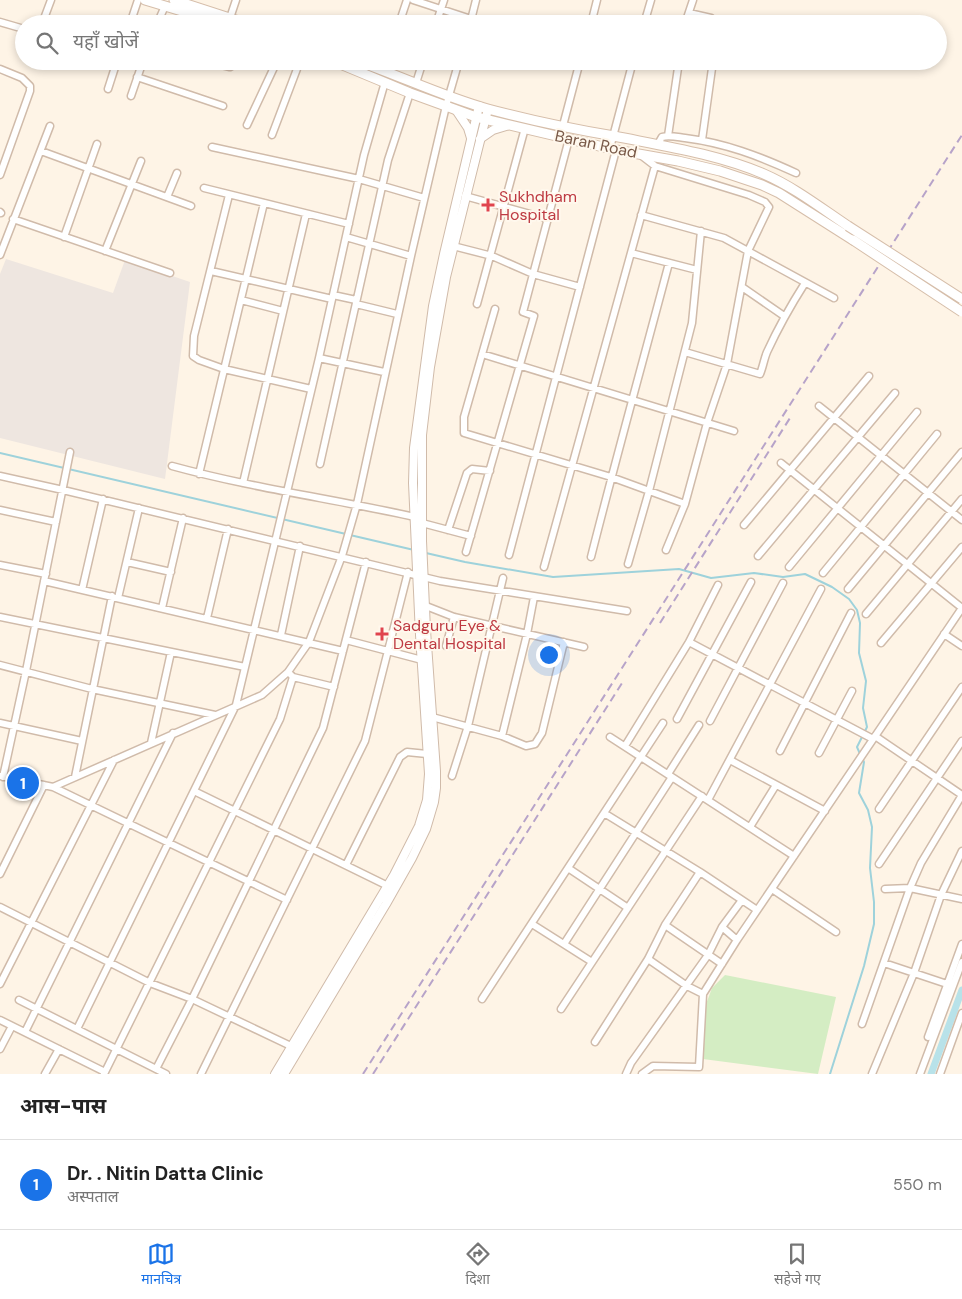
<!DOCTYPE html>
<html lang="hi">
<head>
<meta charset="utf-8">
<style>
  :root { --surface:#fff; --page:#f2f2f2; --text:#222; --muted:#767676; --line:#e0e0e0; --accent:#1a73e8 }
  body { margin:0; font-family:"DM Sans","Noto Sans Devanagari",sans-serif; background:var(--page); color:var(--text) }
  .you { position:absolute; left:548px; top:654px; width:18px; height:18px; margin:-12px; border:4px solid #fff; border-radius:50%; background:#1a73e8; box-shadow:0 0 0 8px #1a73e833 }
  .badge { display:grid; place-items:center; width:32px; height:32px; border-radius:50%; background:var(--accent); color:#fff; font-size:16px; font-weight:700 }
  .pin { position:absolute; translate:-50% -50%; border:2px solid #fff; box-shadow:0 1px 5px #0006 }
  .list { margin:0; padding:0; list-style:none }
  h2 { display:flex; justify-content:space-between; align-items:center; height:65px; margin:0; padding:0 20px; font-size:21px }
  h2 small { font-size:16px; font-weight:400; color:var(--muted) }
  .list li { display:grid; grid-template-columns:32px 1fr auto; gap:15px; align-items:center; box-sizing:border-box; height:90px; padding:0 20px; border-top:1px solid var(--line) }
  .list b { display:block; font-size:19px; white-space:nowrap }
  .list p { margin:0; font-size:16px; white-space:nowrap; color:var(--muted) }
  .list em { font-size:16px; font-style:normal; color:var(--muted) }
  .icon { flex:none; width:28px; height:28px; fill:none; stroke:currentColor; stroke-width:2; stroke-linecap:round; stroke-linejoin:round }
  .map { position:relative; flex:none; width:962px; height:1074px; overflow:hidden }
  .search { position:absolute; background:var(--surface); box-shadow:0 2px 8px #0003; left:15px; right:15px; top:15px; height:55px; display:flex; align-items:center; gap:12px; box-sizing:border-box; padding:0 18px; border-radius:28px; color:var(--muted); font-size:19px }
  .sheet { height:155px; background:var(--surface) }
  nav { display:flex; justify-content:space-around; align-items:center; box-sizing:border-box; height:70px; border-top:1px solid var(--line); background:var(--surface); font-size:14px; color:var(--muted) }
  nav a { display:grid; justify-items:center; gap:2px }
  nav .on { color:var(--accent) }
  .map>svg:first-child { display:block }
</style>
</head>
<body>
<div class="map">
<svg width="962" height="1074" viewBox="0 0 962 1074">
  <rect width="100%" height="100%" fill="#fef4e6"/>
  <path fill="#eee6e0" d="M6 259 113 293 125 260 190 282 165 479 0 438V274Z"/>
  <path fill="#d4edc3" d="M725 975 836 997 818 1074 703 1059 705 1007 712 988Z"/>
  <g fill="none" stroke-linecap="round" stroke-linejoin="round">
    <path stroke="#9ed2db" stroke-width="2" d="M0 453 346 534
      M350 535 414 550
      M426 553 465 562 553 577 679 569 711 578 754 573 783 577 805 574 832 587 849 599 857 610 860 623 859 653 866 681 863 708 867 727 857 747 860 754
      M830 1074 864 966 874 924V902L870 868 872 827 868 810 859 793 864 762 862 758"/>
    <path stroke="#b8e2e9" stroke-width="7" d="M931 1074 962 990"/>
    <defs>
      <path id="minor" d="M413 0 471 19
        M689 13 711 18 716 24
        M230 18 236 0
        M0 22 24 29
        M42 24 51 0
        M130 24 138 0
        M157 24 165 6
        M399 24 407 0
        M436 24 444 0
        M470 24 476 0
        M591 24 597 0
        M644 24 651 0
        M685 24 693 0
        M205 61 230 67 241 61
        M0 69 22 78 30 86V91L0 175
        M384 70 387 61
        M137 77 223 106
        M416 83 423 61
        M108 89 117 61
        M131 96 143 61
        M247 125 277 61
        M272 135 300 61
        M668 136 679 61
        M560 137 580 61
        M702 140 713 61
        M658 144 662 137C669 135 677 137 685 138 725 143 759 156 796 173
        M212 147 359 179 424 198
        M610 148 633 61
        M41 151 191 206
        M642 156 655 166 749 195 765 202 769 207 748 251 727 364 707 423 685 504 666 550
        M204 188 349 224
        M229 195 194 336 193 356 199 360 224 369 311 389
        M465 196 548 219
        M167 197 177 173
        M0 212 1 213
        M641 215 724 238 834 298
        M13 219 170 273
        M64 237 97 144
        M346 237 411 256
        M453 246 492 256 533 274 580 287
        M105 251 141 161
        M631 253 697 270
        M0 255 50 126
        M211 271 332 299
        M742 287 784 316
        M333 295 356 300
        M241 300 283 311
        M356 304 397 314
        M477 304 525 128
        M495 309 464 417V433L611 477 685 504
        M685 352 760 374C763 367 764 359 767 352 778 328 791 305 805 283
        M482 354 734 431
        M319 358 384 372
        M819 406 962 520
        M781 463 962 608
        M320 464 388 160 410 93
        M172 466C252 488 334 499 415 517
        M199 474 264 203
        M0 476 63 490 440 581 627 611
        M243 483 306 214
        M0 510 56 522
        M422 523 471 536
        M744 525 869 376
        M448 530 467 473 472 469 490 471
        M466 552 534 316 523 312 569 139
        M509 555 616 150
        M758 556 895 393
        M591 557C616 458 643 361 669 263
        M127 562 171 572
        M628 564 649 491 692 323 701 231
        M0 565 46 574
        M544 567 655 166
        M789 567 917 412
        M823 573 937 434
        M44 581 343 651
        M848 589 962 452
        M82 590 103 499
        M118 598 139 508
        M426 606 454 617 584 647
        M162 608 183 518
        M866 614 962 499
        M0 617 245 667
        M207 618 228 529
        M944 634 962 646
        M281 635 300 546
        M346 640 422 660
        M689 642 873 739
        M881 643 962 547
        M446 646 454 617
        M0 665 92 689 215 715
        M291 675 293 677 334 687
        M432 717 502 736 526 746 535 744 542 733 564 642
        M677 719 751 582
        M710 721 783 583
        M0 723 82 741
        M502 736 527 634 534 597
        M875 736 962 795
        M610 737 794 856
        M151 743 171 652
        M625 746 689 642 718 585
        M780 751 851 613
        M819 753 852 691
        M730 760 825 811
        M668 774 699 725
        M0 776 53 787 287 900
        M452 776 468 726 503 578
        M3 777 26 671 70 452
        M75 777 112 596
        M53 787 262 695 288 672 309 642 342 556 357 504 411 256 446 106 459 61
        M194 791 388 886
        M708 800 821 589
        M879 809 962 687
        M604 813 700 872
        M750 827 776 785
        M879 864 962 741
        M346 865 400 757 407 752 427 754
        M568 868 628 908
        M0 874 44 785
        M772 889 836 932
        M885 889 910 888 962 899
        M742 900 757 910
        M0 907 150 983 192 999 295 1048
        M532 924 592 962
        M665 925 722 964
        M564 944 672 777
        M648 959 687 986 703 994
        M884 963 947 984
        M0 984 114 760
        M482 999 663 723
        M19 1000 166 1074
        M561 1009 702 796
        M0 1020 105 1072
        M862 1024 910 888 921 863 962 795
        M77 1029 236 705 319 358 364 155 385 82
        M25 1032 173 733
        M928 1037 962 944
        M595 1042 648 959 665 925 700 872 742 900 722 927 737 940
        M0 1049 12 1026
        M156 1069 192 999 323 728 366 562
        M45 1074 59 1049
        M104 1074 280 719 293 677
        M201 1074 365 741 408 572
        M626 1074 631 1063 708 955 722 927
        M642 1074 653 1066 699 1067 703 994 737 940 962 608
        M872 1074 914 973 941 895 962 851
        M920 1074 962 962
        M940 1074 962 1013"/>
      <path id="tertiary" d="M456 110 468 128 471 138
        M480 139 493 130 509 125
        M275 1074 394 875 419 826 427 800 429 774 420 635 413 483 414 448 433 306 444 254 479 106
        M284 1074 386 904 412 858 426 829 434 802 436 788V771L426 630 422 541V435L430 367 446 277 488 109"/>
      <path id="secondary" d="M145 0 225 24
        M174 0 248 24
        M333 61 410 93 476 117 616 150 678 161 720 171 762 185 779 193 853 240
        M357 61C401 76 444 97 488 109 529 120 572 129 614 136 664 146 717 154 764 174 794 187 821 208 848 226"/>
    </defs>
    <use href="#minor" stroke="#d0bbaa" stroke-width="9"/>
    <use href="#tertiary" stroke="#d0bbaa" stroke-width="10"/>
    <use href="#secondary" stroke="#d6beaa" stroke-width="11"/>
    <use href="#minor" stroke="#fff" stroke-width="6"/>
    <use href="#tertiary" stroke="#fff" stroke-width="8"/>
    <use href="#secondary" stroke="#fff" stroke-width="9"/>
    <path stroke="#b7a3c9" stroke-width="2" stroke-dasharray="8 5" stroke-linecap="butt" d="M660 623 790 418
      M363 1074 962 135
      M373 1074 624 680"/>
    <defs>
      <path id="secondary-bridge" d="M848 226 962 299
        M853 240 962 312"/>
    </defs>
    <use href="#secondary-bridge" stroke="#d6beaa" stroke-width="11" stroke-linecap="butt"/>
    <use href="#secondary-bridge" stroke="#fff" stroke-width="9"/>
  </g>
  <g fill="#e0444e" stroke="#fff8ed" stroke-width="2">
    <path d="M485.5 197.5h5v5h5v5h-5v5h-5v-5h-5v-5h5z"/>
    <path d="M379.5 626.5h5v5h5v5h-5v5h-5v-5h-5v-5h5z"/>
  </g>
  <g text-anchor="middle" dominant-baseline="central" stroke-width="4" stroke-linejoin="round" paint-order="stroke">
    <g font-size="16" fill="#795948" stroke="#fff8ed">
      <text transform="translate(596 144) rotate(12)">Baran Road</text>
    </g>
    <g font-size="16" fill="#be3a42" stroke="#fff8ed" text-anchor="start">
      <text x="499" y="196">Sukhdham<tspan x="499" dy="18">Hospital</tspan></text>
      <text x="393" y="625">Sadguru Eye &amp;<tspan x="393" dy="18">Dental Hospital</tspan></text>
    </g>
  </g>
</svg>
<div class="you"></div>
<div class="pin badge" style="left:23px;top:783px">1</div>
<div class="search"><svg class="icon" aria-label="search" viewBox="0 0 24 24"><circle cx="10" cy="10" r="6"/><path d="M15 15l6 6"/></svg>यहाँ खोजें</div>
</div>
<section class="sheet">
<h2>आस-पास<small></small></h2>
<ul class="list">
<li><span class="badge">1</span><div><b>Dr. . Nitin Datta Clinic</b><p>अस्पताल</p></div><em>550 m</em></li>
</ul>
</section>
<nav>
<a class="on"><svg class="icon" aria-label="map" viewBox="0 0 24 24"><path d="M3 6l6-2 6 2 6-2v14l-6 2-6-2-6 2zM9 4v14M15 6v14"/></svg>मानचित्र</a>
<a><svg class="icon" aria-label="directions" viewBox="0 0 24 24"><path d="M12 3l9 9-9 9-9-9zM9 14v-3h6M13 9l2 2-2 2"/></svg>दिशा</a>
<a><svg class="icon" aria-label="saved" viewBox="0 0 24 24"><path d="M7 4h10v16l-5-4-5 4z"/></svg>सहेजे गए</a>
</nav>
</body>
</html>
